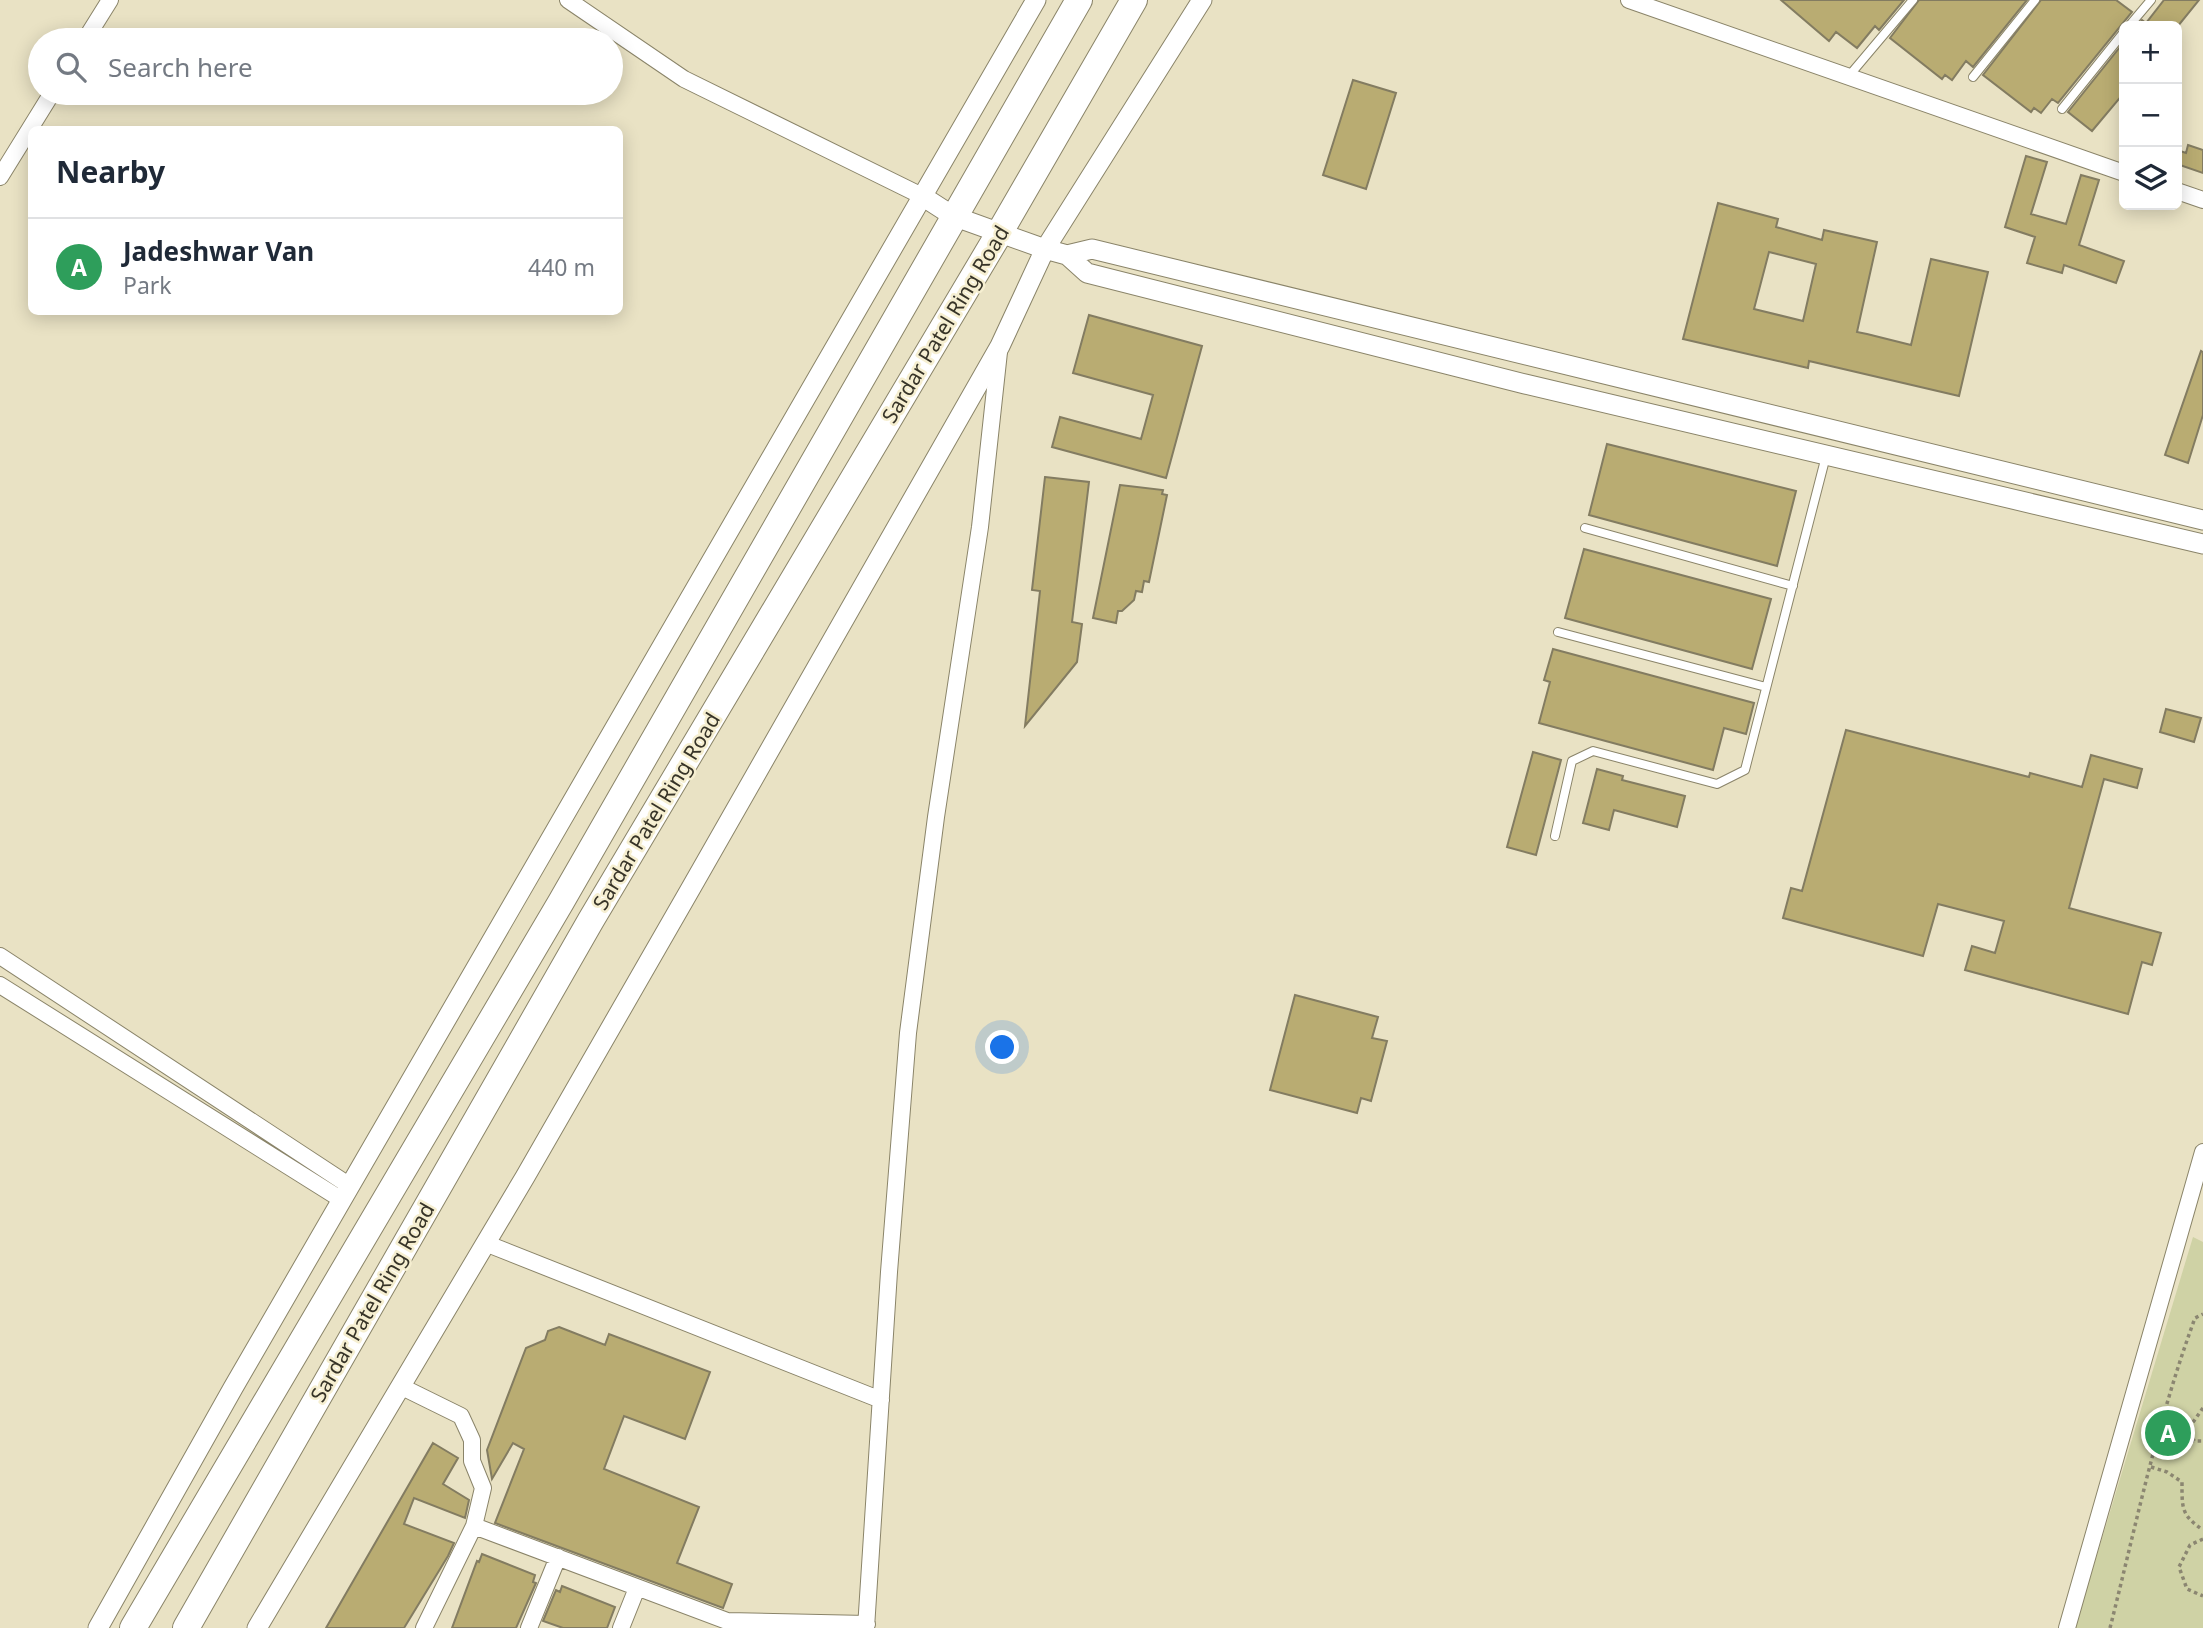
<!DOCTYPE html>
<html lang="en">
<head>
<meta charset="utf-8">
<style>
  :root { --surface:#fff; --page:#f6f6f7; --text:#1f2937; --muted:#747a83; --line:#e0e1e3; --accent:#7c3aed }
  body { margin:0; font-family:"Noto Sans",sans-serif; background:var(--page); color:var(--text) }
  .controls { position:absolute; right:21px; top:21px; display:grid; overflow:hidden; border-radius:10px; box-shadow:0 4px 18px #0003 }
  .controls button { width:63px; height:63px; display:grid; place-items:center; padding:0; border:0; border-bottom:2px solid var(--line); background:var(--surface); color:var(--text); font:35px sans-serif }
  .you { position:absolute; left:1003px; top:1048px; width:24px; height:24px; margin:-18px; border:5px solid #fff; border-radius:50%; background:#1a73e8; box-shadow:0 0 0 10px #1a73e833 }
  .badge { display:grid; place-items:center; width:46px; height:46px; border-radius:50%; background:var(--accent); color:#fff; font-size:23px; font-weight:700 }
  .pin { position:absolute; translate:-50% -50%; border:4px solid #fff; box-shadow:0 2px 7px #0006 }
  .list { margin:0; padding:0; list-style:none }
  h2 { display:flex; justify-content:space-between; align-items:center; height:91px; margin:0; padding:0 28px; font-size:30px }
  h2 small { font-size:23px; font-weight:400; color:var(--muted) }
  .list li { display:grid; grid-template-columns:46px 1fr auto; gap:21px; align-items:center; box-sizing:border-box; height:98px; padding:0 28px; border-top:2px solid var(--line) }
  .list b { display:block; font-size:26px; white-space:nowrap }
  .list p { margin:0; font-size:23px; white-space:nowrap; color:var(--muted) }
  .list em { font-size:23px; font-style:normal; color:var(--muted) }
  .icon { flex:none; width:38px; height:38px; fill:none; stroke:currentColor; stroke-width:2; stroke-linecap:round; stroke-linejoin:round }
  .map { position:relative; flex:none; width:2203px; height:1628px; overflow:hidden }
  .search { position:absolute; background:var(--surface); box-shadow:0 4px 18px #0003; left:28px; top:28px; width:595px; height:77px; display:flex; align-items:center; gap:18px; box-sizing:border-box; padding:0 24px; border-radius:38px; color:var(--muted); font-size:26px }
  .panel { position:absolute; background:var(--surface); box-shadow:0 4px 18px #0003; left:28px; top:126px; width:595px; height:189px; border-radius:10px }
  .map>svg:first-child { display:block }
</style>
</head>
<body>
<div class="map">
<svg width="2203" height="1628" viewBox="0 0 2203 1628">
  <rect width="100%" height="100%" fill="#e9e2c4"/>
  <path fill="#cfd2a5" d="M2193 1237 2203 1242V1628H2075Z"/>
  <path fill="#b9ac72" stroke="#837c61" stroke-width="2" fill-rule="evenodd" d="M1781 0H1904L1879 30 1875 26 1857 48 1836 32 1829 41Z
    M1919 0H2027L1973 67 1966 61 1952 80 1945 75 1942 79 1890 38Z
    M2041 0H2116L2132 12 2058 103 2052 99 2041 113 2034 108 2031 112 1983 75Z
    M2164 0H2199L2178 26H2137L2142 20 2146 23Z
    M2124 42V93L2092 131 2068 112Z
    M1353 80 1396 93 1366 189 1323 175Z
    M2188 145 2203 150V173L2177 164V150L2186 153Z
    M2026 156 2047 162 2031 214 2066 224 2081 175 2099 180 2079 245 2124 261 2116 283 2064 265 2062 273 2027 263 2035 237 2005 227Z
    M1718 203 1778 219 1776 227 1822 240 1824 230 1877 242 1857 332 1867 334 1911 345 1931 259 1988 272 1959 396 1809 361 1808 368 1683 339ZM1769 252 1816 264 1803 321 1754 309Z
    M1089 315 1202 346 1166 478 1052 447 1060 417 1141 439 1153 395 1073 373Z
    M2201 351 2203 352V415L2188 463 2165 455Z
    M1607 444 1796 491 1777 566 1589 515Z
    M1045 477 1089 482 1072 622 1082 624 1077 662 1025 726 1040 591 1032 590Z
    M1120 485 1163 490 1162 494 1167 495 1149 582 1144 581 1142 592 1136 591 1134 600 1122 611H1118L1116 623 1093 618Z
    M1584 549 1771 599 1752 669 1565 618Z
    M1553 649 1754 703 1746 734 1724 728 1713 770 1539 723 1550 682 1544 680Z
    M2166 709 2201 718 2194 742 2160 732Z
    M1846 730 2029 777 2030 773 2082 787 2091 755 2142 769 2137 788 2104 779 2069 908 2161 933 2152 965 2142 962 2128 1014 1965 970 1972 946 1995 953 2004 921 1938 904 1923 956 1783 918 1791 888 1802 891Z
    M1533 752 1561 760 1536 855 1507 847Z
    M1597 769 1623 776 1622 780 1685 796 1677 827 1614 810 1609 830 1583 823Z
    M1295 995 1378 1017 1372 1038 1387 1041 1371 1101 1361 1098 1357 1113 1270 1090Z
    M559 1327 605 1345 609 1334 710 1372 685 1439 624 1416 604 1469 699 1507 677 1563 732 1584 723 1608 495 1523 524 1449 513 1443 492 1479 487 1450 526 1348 545 1340 548 1331Z
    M433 1443 458 1458 443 1484 469 1500 465 1518 414 1498 404 1524 454 1543 448 1556 404 1628H326Z
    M482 1554 535 1575 533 1582 536 1583 516 1628H452L477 1561 479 1562Z
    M562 1586 615 1607 607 1628H563L543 1621 556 1590 560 1592Z"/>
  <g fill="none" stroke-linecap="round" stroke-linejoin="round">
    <defs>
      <path id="service" d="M2129 26 2151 0
        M1848 77 1913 0
        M1973 77 2035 0
        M2062 109 2124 32
        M1585 528 1793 586
        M1558 632 1766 687
        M1555 836 1572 761 1593 751 1717 784 1745 770 1826 456"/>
      <path id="minor" d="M568 0 684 79 922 196
        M1629 0 2124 173
        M85 40 110 0
        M0 177 52 93
        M2177 191 2203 200
        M0 956 350 1186
        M0 985 342 1200
        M485 1243 881 1400
        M400 1386 461 1416 472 1440V1461L483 1488 474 1526 727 1621 867 1624
        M424 1628 474 1526
        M529 1628 558 1557
        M621 1628 637 1588
        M866 1628 889 1272 908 1033 936 817 980 527 999 352
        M2067 1628 2203 1152"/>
      <path id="tertiary" d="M922 196 953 216 1045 249 1067 255 1092 249 2203 520
        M1067 255 1087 273 1525 384 2203 544
        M98 1628 233 1388 1036 0
        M257 1628 525 1177 691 888 1000 346 1045 249 1202 0"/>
      <path id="trunk" d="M133 1628 561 902 1079 0
        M186 1628 591 920 1000 232 1134 0"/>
    </defs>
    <use href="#service" stroke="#8a8469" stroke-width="10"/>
    <use href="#minor" stroke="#8a8469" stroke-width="18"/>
    <use href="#tertiary" stroke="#8a8469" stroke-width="21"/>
    <use href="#trunk" stroke="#8a8469" stroke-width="28"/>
    <path stroke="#8b8671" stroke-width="3.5" stroke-dasharray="3.5 3.5" stroke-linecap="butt" d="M2203 1408 2189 1428 2194 1441H2203
      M2151 1467 2167 1472 2182 1482C2182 1508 2181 1515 2203 1530
      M2203 1539 2190 1545 2179 1567 2187 1589 2203 1596
      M2110 1628C2136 1525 2158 1418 2195 1318L2203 1314"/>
    <use href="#service" stroke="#fff" stroke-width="8"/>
    <use href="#minor" stroke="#fff" stroke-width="16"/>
    <use href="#tertiary" stroke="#fff" stroke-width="19"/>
    <use href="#trunk" stroke="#fff" stroke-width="26"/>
  </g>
  <g text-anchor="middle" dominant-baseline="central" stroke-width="5" stroke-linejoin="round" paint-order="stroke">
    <g font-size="21" fill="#373428" stroke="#f6efd1">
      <text transform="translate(945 324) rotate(-59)">Sardar Patel Ring Road</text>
      <text transform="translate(656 811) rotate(-59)">Sardar Patel Ring Road</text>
      <text transform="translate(372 1302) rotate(-60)">Sardar Patel Ring Road</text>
    </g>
  </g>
</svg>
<div class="controls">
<button>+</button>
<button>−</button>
<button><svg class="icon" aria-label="layers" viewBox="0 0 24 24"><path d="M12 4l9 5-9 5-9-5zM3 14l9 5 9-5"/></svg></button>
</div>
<div class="you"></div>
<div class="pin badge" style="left:2168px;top:1433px;background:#2e9e5b">A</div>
<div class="search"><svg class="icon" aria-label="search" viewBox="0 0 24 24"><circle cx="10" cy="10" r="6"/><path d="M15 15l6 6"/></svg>Search here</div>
<section class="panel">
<h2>Nearby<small></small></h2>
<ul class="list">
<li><span class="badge" style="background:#2e9e5b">A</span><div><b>Jadeshwar Van</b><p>Park</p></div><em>440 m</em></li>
</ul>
</section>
</div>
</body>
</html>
